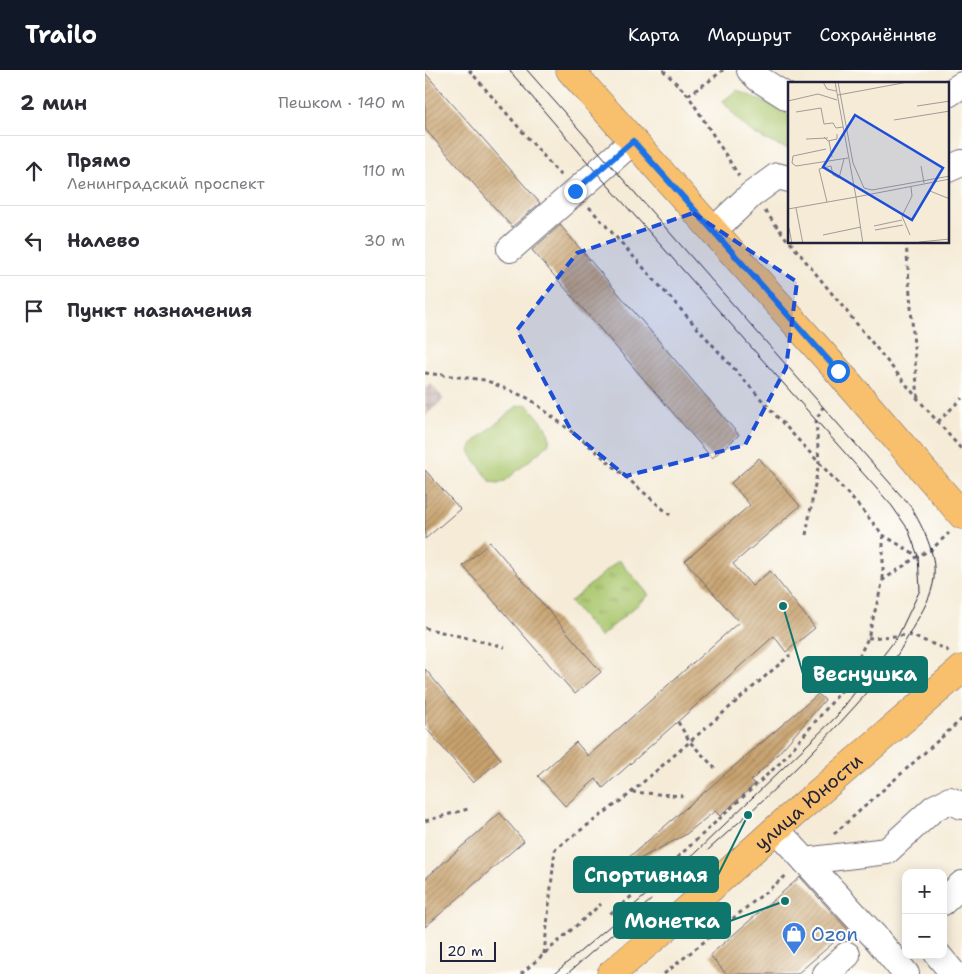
<!DOCTYPE html>
<html lang="ru">
<head>
<meta charset="utf-8">
<style>
  :root { --surface:#fff; --page:#f2f2f3; --text:#2b2b33; --muted:#7c7c81; --line:#e1e1e2; --accent:#111827 }
  body { margin:0; font-family:"Shantell Sans",sans-serif; background:var(--page); color:var(--text) }
  .controls { position:absolute; right:15px; bottom:15px; display:grid; overflow:hidden; border-radius:10px; box-shadow:0 2px 12px #0003 }
  .controls button { width:45px; height:45px; display:grid; place-items:center; padding:0; border:0; border-bottom:1px solid var(--line); background:var(--surface); color:var(--text); font:25px sans-serif }
  .scale { position:absolute; left:15px; bottom:12px; width:56px; box-sizing:border-box; padding-left:5px; border:2px solid #22223b; border-top:0; font-size:14px; line-height:18px; white-space:nowrap; color:#22223b; -webkit-text-stroke:4px #fdfcf7; paint-order:stroke }
  .stop { position:absolute; width:15px; height:15px; margin:-11px; border:4px solid #1a73e8; border-radius:50%; background:#fff }
  .stop.end { background:#1a73e8; border-color:#fff; box-shadow:0 1px 5px #0008 }
  .list { margin:0; padding:0; list-style:none }
  h2 { display:flex; justify-content:space-between; align-items:center; height:65px; margin:0; padding:0 20px; font-size:21px }
  h2 small { font-size:16px; font-weight:400; color:var(--muted) }
  .list li { display:grid; grid-template-columns:32px 1fr auto; gap:15px; align-items:center; box-sizing:border-box; height:70px; padding:0 20px; border-top:1px solid var(--line) }
  .list b { display:block; font-size:19px; white-space:nowrap }
  .list p { margin:0; font-size:16px; white-space:nowrap; color:var(--muted) }
  .list em { font-size:16px; font-style:normal; color:var(--muted) }
  .icon { flex:none; width:28px; height:28px; fill:none; stroke:currentColor; stroke-width:2; stroke-linecap:round; stroke-linejoin:round }
  .map { position:relative; flex:none; width:537px; height:904px; overflow:hidden }
  header { display:flex; align-items:center; gap:30px; box-sizing:border-box; height:70px; padding:0 25px; background:var(--accent); color:#fff }
  header strong { font-size:24px }
  nav { display:flex; gap:28px; margin-inline-start:auto; font-size:18px }
  main { display:flex }
  aside { flex:1; background:var(--surface) }
  .map>svg:first-child { display:block }
</style>
</head>
<body>
<header>
<strong>Trailo</strong>
<nav><a>Карта</a><a>Маршрут</a><a>Сохранённые</a></nav>
</header>
<main>
<aside>
<h2>2 мин<small>Пешком · 140 m</small></h2>
<ul class="list">
<li><svg class="icon" aria-label="ahead" viewBox="0 0 24 24"><path d="M12 20V5M6 11l6-6 6 6"/></svg><div><b>Прямо</b><p>Ленинградский проспект</p></div><em>110 m</em></li>
<li><svg class="icon" aria-label="left" viewBox="0 0 24 24"><path d="M17 20v-9H6M10 6l-5 5 5 5"/></svg><div><b>Налево</b></div><em>30 m</em></li>
<li><svg class="icon" aria-label="arrive" viewBox="0 0 24 24"><path d="M6 21V4h12l-3 4 3 4H6"/></svg><div><b>Пункт назначения</b></div></li>
</ul>
</aside>
<div class="map">
<svg width="537" height="904" viewBox="0 0 537 904">
  <defs>
    <pattern id="industrial-grid" width="8" height="8" patternUnits="userSpaceOnUse" patternTransform="scale(1.25)"><rect width="8" height="8" fill="#d1bfbf"/><path d="M0 4h8M4 0v8" fill="none" stroke="#b3a4a5"/></pattern>
    <pattern id="park-tufts" width="24" height="20" patternUnits="userSpaceOnUse" patternTransform="scale(1.25)"><rect width="24" height="20" fill="#abc870"/><path d="M3 7l-1-3M5 7V3M7 7l1-3M15 17l-1-3M17 17v-4M19 17l1-3" fill="none" stroke="#8ba25d"/></pattern>
    <pattern id="building-hatch" width="6" height="6" patternUnits="userSpaceOnUse" patternTransform="scale(1.25)"><rect width="6" height="6" fill="#c8a26e"/><path d="M-1 1l2-2M0 6l6-6M5 7l2-2" fill="none" stroke="#a2845c"/></pattern>
  </defs>
  <rect width="100%" height="100%" fill="#fdfcf7"/>
  <filter id="ink" filterUnits="userSpaceOnUse"><feTurbulence type="fractalNoise" baseFrequency=".02" numOctaves="2"/><feDisplacementMap in="SourceGraphic" scale="10" xChannelSelector="R" yChannelSelector="G"/><feConvolveMatrix kernelMatrix="1 2 1 2 8 2 1 2 1" color-interpolation-filters="sRGB"/></filter>
  <filter id="wash" filterUnits="userSpaceOnUse"><feTurbulence type="fractalNoise" baseFrequency=".0096" numOctaves="4" result="noise"/><feDisplacementMap in="SourceGraphic" scale="20" xChannelSelector="R" yChannelSelector="G"/><feGaussianBlur stdDeviation="1.12" result="paint"/><feColorMatrix in="noise" values="0 0 0 0 0 0 0 0 0 0 0 0 0 0 0 0 0 1.4 0 .05"/><feComposite in="paint" operator="in"/></filter>
  <g filter="url(#wash)">
    <rect width="100%" height="100%" fill="#f5ebd7"/>
    <path fill="url(#industrial-grid)" d="M6 314 19 329 0 346V319Z"/>
    <path fill="#abc870" stroke="#667556" d="M312 20 353 38 364 46V79C331 68 319 59 298 31Z
      M98 335H103C112 347 129 361 123 375L80 411 73 413 66 412 46 385 45 379 48 373 92 336Z"/>
    <path fill="url(#park-tufts)" stroke="#667556" d="M194 490 224 525 175 567 145 532Z"/>
    <g id="blocks">
      <path fill="url(#building-hatch)" d="M0 3 115 133 87 157 0 59Z
        M135 155 314 365 287 388 107 180Z
        M334 388 375 436 308 494 327 516 345 501 390 558 361 582 349 566 178 718 171 709 140 736 113 706 151 672 163 686 314 552 260 491 325 435 306 413Z
        M0 400 35 439 0 469Z
        M65 472 176 602 150 624 38 496Z
        M0 599 76 689 48 713 0 657Z
        M393 624 400 630 352 685 326 711 330 714 295 746 290 741 260 765 207 793 203 788Z
        M75 743 99 771 0 857V809Z
        M375 807 423 860 372 904H301L285 885Z"/>
    </g>
  </g>
  <g filter="url(#ink)">
    <use href="#blocks" fill-opacity="0" stroke="#6c6872" stroke-width="1"/>
    <g fill="none" stroke-linecap="round" stroke-linejoin="round">
      <defs>
        <path id="minor" d="M325 0 334 9 364 28
          M523 24 537 15
          M523 99 537 93
          M288 161 326 125 352 106 364 109
          M85 179 208 71
          M351 759 451 868 481 904
          M380 791 462 781 509 738 525 730 537 736
          M518 832 537 814
          M513 885 529 904
          M401 904 422 885"/>
        <g id="major">
          <path d="M145 0 413 301 537 445"/>
          <path id="s1" d="M186 904 255 846 351 759 537 599"/>
        </g>
      </defs>
      <use href="#minor" stroke="#6c6872" stroke-width="28"/>
      <use href="#major" stroke="#6c6872" stroke-width="29"/>
      <path stroke="#6c6872" stroke-width="3" stroke-dasharray="4 4" stroke-linecap="butt" d="M44 0 136 106
        M238 0 263 25 314 106
        M263 25 283 12 298 0
        M164 137 354 349 433 435 458 465 493 486
        M340 141 364 172
        M365 172 493 329 537 380
        M481 172 493 329
        M0 303 60 310 105 329 166 377 245 445
        M513 352 537 328
        M381 465 394 392 391 350 398 337
        M458 465V510
        M0 558 80 577
        M443 568 484 565 521 579 524 582
        M253 652 265 672 290 698
        M207 722 258 726
        M0 751 43 739
        M409 764 537 649
        M185 844 242 797 356 692 418 619 443 568 458 510 493 486 506 480 524 463
        M119 884 130 779 201 727 365 585
        M96 904 176 834
        M239 904 363 804"/>
      <use href="#minor" stroke="#fff" stroke-width="26"/>
      <use href="#major" stroke="#f8bf6c" stroke-width="28"/>
      <path stroke="#22223b" stroke-width="1" d="M84 0 171 102 467 436 483 459 493 486 495 520 473 566 411 647 271 782 129 904
        M102 0 486 437C499 460 511 482 509 508 507 526 497 542 488 557 483 567 477 577 471 587 461 604 445 619 432 634 386 686 335 734 283 780
        M142 904 226 830"/>
    </g>
  </g>
  <g fill="none" stroke-linecap="round" stroke-linejoin="round" filter="url(#ink)">
    <path stroke="#1a73e8" stroke-width="6" d="M150 121 208 71 413 301"/>
  </g>
  <path fill="#1d4ed8" fill-opacity="0.2" stroke="#1d4ed8" stroke-width="4" stroke-dasharray="10 6" stroke-linejoin="round" d="M268 143 372 212 361 298 320 375 201 406 147 362 92 260 152 183Z"/>
  <defs>
    <symbol id="shop-pin" viewBox="-11 -11 22 30"><path d="M0 17L-7.5 6A9.5 9.5 0 1 1 7.5 6Z" fill="#3f7fe0" stroke="#fdfcf7"/><path d="M-5-2.5h2.3a2.7 3.5 0 0 1 5.4 0H5L5.5 6h-11ZM-1.5-2.5h3a1.5 2.3 0 0 0-3 0Z" fill="#fff"/></symbol>
  </defs>
  <g fill-rule="evenodd">
    <use href="#shop-pin" x="355" y="850" width="28" height="38"/>
  </g>
  <g text-anchor="middle" dominant-baseline="central" stroke-width="4" stroke-linejoin="round" paint-order="stroke">
    <g font-size="19" fill="#22223b" stroke="#fdfcf7">
      <text stroke="none"><textPath href="#s1" startOffset="262">улица Юности</textPath></text>
    </g>
    <g font-size="19" fill="#366cbe" stroke="#fdfcf7" text-anchor="start">
      <text x="386" y="864">Ozon</text>
    </g>
  </g>
  <g transform="translate(363 12)">
    <rect width="161" height="161" fill="#f5ebd7"/>
    <path fill="none" stroke="#a19b99" stroke-width="1" d="M35 0 39 7 48 9M47 0 68 115 162 97M50 0 65 81 76 106 84 108 162 94M50 13 120 0M0 19 30 12 49 18M129 24 162 19M8 30 33 26 36 42 45 41 48 46 55 45M106 38 162 29M36 55 40 59 49 57V52M18 57 40 56M41 59 44 75M38 67 5 74 4 81 8 84 60 76M133 84 136 101M142 109 162 117M39 120 31 87 43 84 45 93 51 96 56 77M8 126 15 162M0 127 68 115 75 162M86 144 114 138M1 146 4 162M87 148 115 143M35 153 73 145M122 153 114 134 124 114 123 105M131 160 162 157"/>
    <path fill="#1d4ed8" fill-opacity="0.15" stroke="#1d4ed8" stroke-width="2.5" d="M67 33 155 86 124 138 35 85Z"/>
    <rect width="161" height="161" fill="none" stroke="#22223b" stroke-width="2.5"/>
  </g>
  <path fill="none" stroke="#0f766e" stroke-width="2" d="M358 536L378 604M323 745L293 805M360 831L305 851"/>
  <g fill="#0f766e" stroke="#fdfcf7" stroke-width="2">
    <circle cx="358" cy="536" r="5"/>
    <circle cx="323" cy="745" r="5"/>
    <circle cx="360" cy="831" r="5"/>
  </g>
  <g fill="#0f766e" stroke="#0f766e" stroke-width="2">
    <rect x="378" y="587" width="124" height="35" rx="5"/>
    <rect x="149" y="787" width="144" height="35" rx="5"/>
    <rect x="189" y="833" width="116" height="35" rx="5"/>
  </g>
  <g font-size="20" text-anchor="middle" font-weight="bold" fill="#fff">
    <text x="440" y="611">Веснушка</text>
    <text x="221" y="812">Спортивная</text>
    <text x="247" y="858">Монетка</text>
  </g>
</svg>
<div class="controls">
<button>+</button>
<button>−</button>
</div>
<div class="scale">20 m</div>
<div class="stop" style="left:413px;top:301px"></div>
<div class="stop end" style="left:150px;top:121px"></div>
</div>
</main>
</body>
</html>
